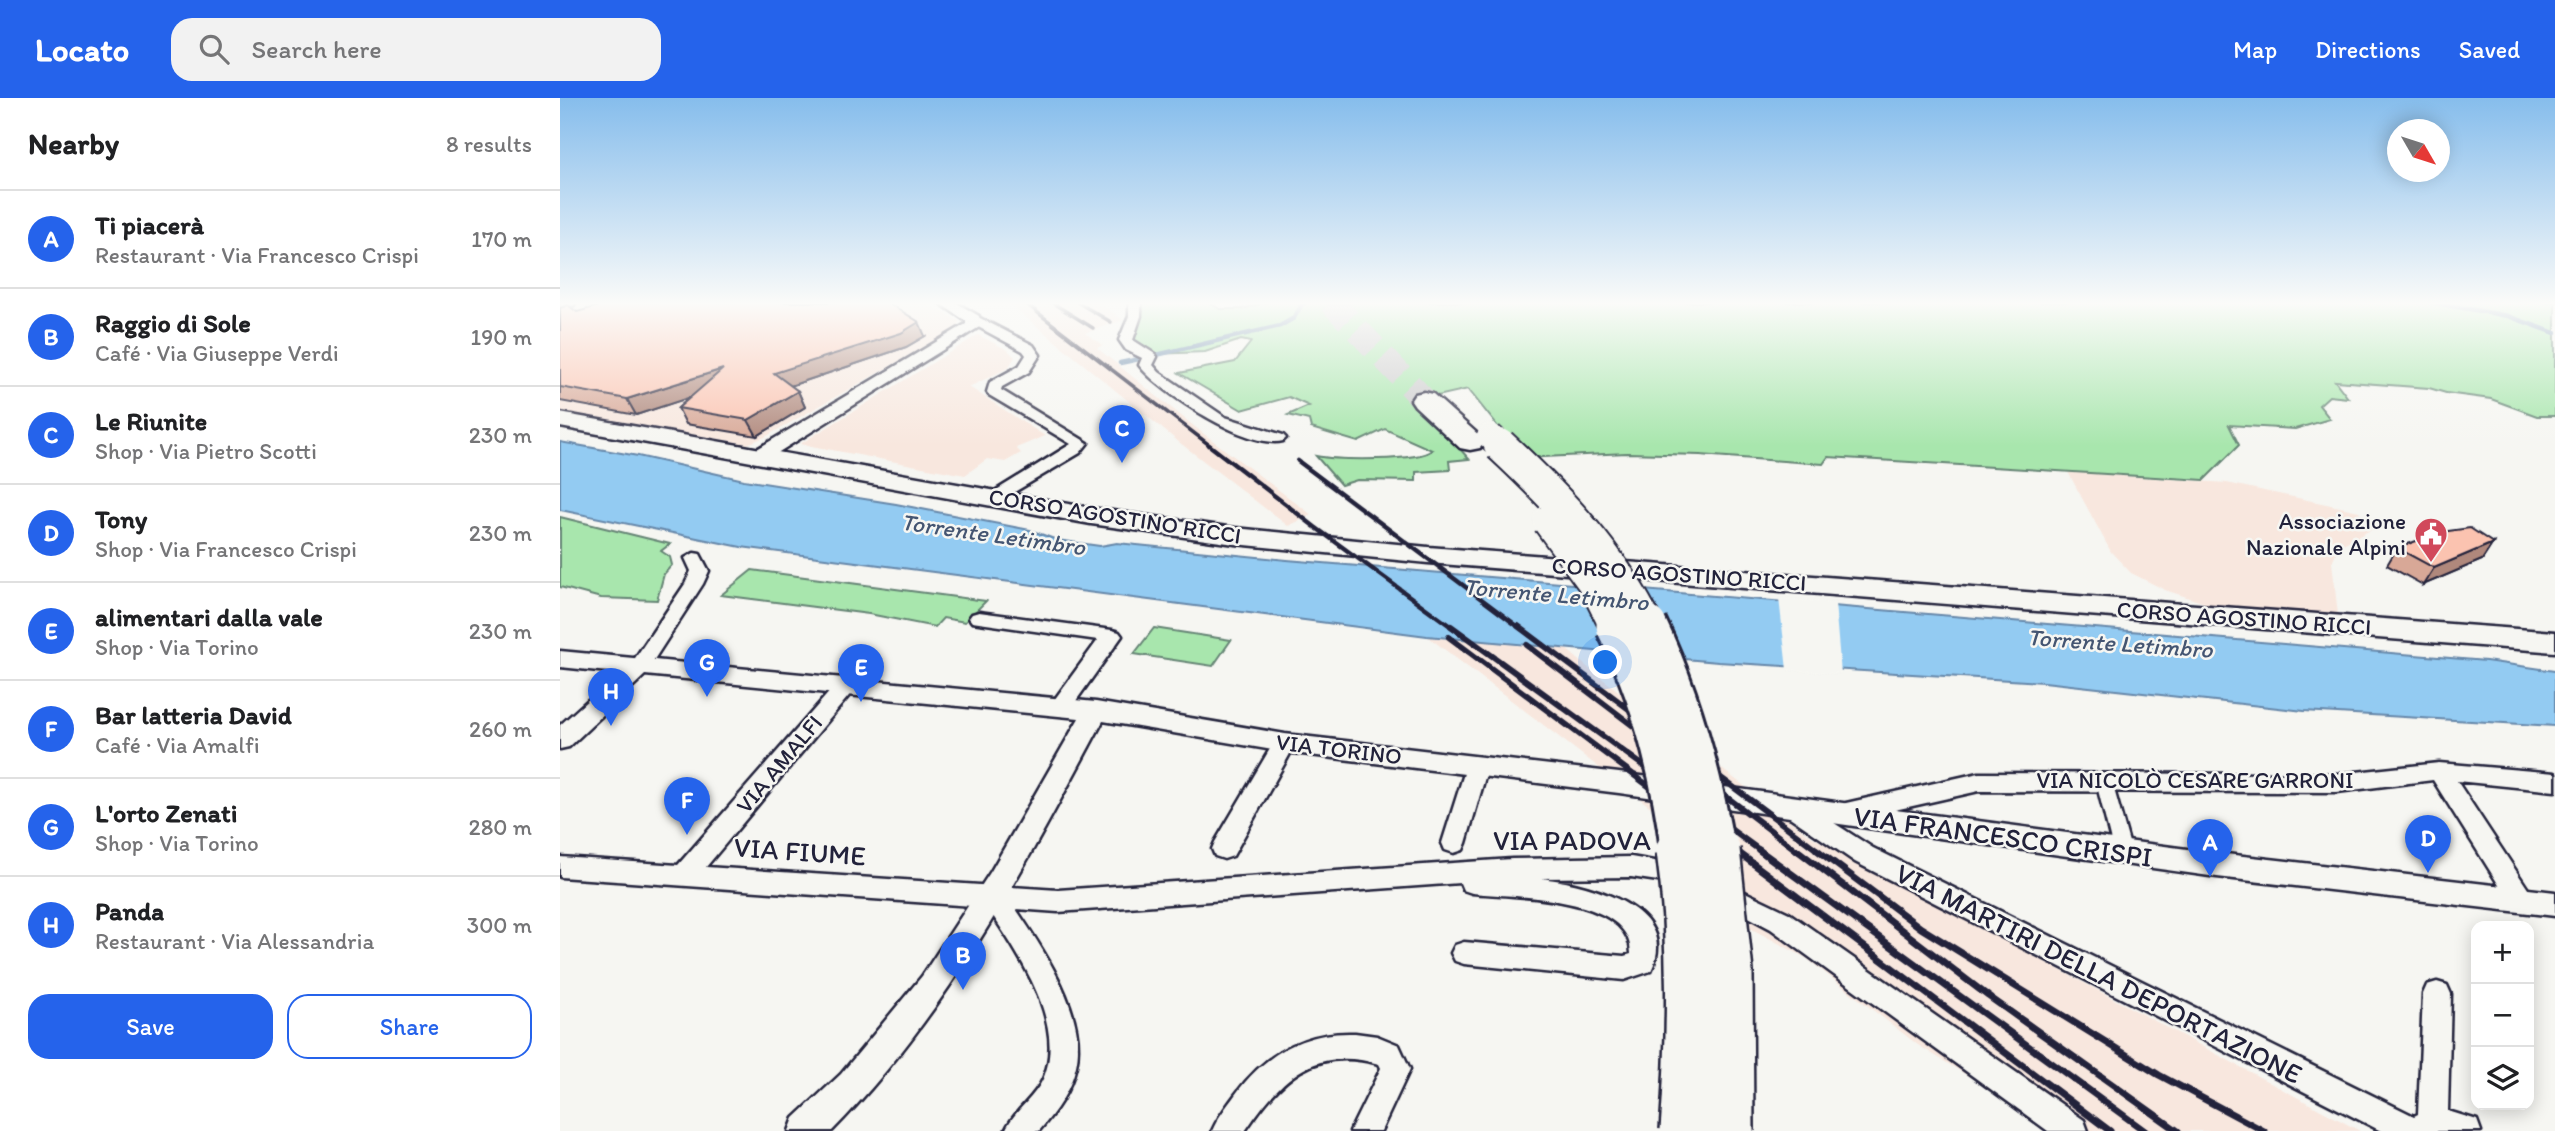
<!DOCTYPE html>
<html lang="en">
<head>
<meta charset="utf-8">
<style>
  :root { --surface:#fff; --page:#f2f2f2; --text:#202124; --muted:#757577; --line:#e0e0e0; --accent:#2563eb }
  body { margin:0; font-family:Itim,sans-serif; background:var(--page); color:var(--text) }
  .controls { position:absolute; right:21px; bottom:21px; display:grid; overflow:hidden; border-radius:14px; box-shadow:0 4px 18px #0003 }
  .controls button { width:63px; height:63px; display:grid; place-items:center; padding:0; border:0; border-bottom:2px solid var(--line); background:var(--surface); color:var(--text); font:35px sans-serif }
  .compass { position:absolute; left:1827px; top:21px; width:63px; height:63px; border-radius:50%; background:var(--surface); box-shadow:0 4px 18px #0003; rotate:129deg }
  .you { position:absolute; left:1046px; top:565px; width:24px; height:24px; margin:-18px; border:5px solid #fff; border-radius:50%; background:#1a73e8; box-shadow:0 0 0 10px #1a73e833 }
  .badge { display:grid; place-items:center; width:46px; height:46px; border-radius:50%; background:var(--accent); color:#fff; font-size:23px; font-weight:700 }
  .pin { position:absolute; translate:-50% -58px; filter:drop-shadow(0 2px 4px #0008) }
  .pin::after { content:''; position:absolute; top:37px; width:24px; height:21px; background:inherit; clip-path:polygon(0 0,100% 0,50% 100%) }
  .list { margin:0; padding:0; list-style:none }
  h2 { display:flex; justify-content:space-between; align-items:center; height:91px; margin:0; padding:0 28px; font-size:30px }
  h2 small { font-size:23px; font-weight:400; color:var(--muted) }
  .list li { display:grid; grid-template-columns:46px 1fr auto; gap:21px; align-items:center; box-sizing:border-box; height:98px; padding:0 28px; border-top:2px solid var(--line) }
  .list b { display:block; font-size:26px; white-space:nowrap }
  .list p { margin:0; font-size:23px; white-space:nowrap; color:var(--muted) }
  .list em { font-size:23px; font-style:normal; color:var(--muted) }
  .actions { display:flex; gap:14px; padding:21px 28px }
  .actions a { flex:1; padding:16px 0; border:2px solid var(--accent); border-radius:21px; text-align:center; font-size:24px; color:var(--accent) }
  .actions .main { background:var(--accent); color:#fff }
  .icon { flex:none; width:38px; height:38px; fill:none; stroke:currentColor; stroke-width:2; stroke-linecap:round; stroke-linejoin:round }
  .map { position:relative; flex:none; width:1995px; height:1033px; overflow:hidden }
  header { display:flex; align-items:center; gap:42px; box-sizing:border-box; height:98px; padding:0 35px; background:var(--accent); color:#fff }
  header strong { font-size:33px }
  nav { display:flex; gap:38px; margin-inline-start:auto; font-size:24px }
  .search { width:490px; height:63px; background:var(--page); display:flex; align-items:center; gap:18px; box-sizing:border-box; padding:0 24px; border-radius:21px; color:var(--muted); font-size:26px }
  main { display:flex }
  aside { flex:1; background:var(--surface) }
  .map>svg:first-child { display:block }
</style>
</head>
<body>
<header>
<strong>Locato</strong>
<div class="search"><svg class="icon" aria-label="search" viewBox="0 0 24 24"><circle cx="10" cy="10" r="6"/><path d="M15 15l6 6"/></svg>Search here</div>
<nav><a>Map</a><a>Directions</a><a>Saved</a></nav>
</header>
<main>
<aside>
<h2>Nearby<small>8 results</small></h2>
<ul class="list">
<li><span class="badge">A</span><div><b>Ti piacerà</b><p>Restaurant · Via Francesco Crispi</p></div><em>170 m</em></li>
<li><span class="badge">B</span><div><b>Raggio di Sole</b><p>Café · Via Giuseppe Verdi</p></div><em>190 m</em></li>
<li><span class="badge">C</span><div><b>Le Riunite</b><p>Shop · Via Pietro Scotti</p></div><em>230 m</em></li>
<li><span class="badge">D</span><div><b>Tony</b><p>Shop · Via Francesco Crispi</p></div><em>230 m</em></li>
<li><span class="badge">E</span><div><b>alimentari dalla vale</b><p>Shop · Via Torino</p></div><em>230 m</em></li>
<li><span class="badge">F</span><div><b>Bar latteria David</b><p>Café · Via Amalfi</p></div><em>260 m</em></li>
<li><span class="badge">G</span><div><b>L'orto Zenati</b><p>Shop · Via Torino</p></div><em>280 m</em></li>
<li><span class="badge">H</span><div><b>Panda</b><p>Restaurant · Via Alessandria</p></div><em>300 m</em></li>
</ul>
<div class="actions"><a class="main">Save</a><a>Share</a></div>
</aside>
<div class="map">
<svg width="1995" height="1033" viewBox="0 0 1995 1033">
  <rect width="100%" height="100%" fill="#f6f6f2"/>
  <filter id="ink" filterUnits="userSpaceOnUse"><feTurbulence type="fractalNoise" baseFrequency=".0143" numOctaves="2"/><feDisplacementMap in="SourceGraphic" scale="14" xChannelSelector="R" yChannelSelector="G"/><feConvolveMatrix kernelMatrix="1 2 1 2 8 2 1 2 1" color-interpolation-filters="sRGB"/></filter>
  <g filter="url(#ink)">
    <path fill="#f8e7de" d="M20 204H365L399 223 397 230 205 339 187 346 0 313V208Z
      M447 204H539L563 222 525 235 543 247 537 250 640 333 752 417 728 428 615 341Z
      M418 237 448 252 455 259 448 270 409 289 485 338 456 350 461 355 445 364 427 361 405 377 240 346Z
      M1508 374 1667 385 1799 413 1813 431 1779 448 1772 464 1778 517 1651 507 1605 492 1571 475 1551 454Z
      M867 538 1005 550 1032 573 1252 739 1800 1033H1489L1453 1006 1358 947 1246 860 1190 830 1130 804 1122 733Z"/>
    <path fill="#a8e6ad" stroke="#658474" stroke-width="2" d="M581 204H648L660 211H682L707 204H1995V318H1977L1931 301 1886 295 1869 290 1775 283 1788 300 1769 298 1759 307 1770 321 1735 331 1669 327 1679 347 1644 382 1268 359 1263 366 1140 357 1067 355 963 360 908 291 851 304 882 331 909 361 889 363 890 372 856 374V383L797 382 781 387 756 358C776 362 859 364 872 352L825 331 798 344 751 330 749 322 728 317 749 308 729 299 682 312 619 275 675 264 691 244 681 242 645 254 593 256 572 242 575 225 583 214Z
      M0 419 110 446 101 453 110 459 112 467 104 476 97 502 41 500 0 489Z
      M192 472 426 503 405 524 383 520 375 529 309 516 161 497Z
      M594 530 671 542 653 568 574 556Z"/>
    <path fill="#93cbf2" stroke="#6687a9" stroke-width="2" d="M0 344 78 358 184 382 336 406 470 432 497 442 540 448 557 445 727 462 1926 563 1995 573V628L1744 613 1484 584 1158 564 867 538 181 449 0 412Z"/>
    <path fill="#f6f6f2" d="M1219 500 1275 505 1281 576 1227 572Z"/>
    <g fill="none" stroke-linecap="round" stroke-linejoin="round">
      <path stroke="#6687a9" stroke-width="4.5" d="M1870 204 1948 218 1995 235
        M592 258 720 228 734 220 742 206 747 204
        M560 265 584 260"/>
      <path stroke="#cccccd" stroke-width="25" stroke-dasharray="25 13" stroke-linecap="butt" d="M771 204 864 302"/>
      <defs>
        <path id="pedestrian" d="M1544 678 1550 680 1552 684 1572 755 1569 760 1563 762 1557 760 1554 755 1536 684 1538 680Z"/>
        <path id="minor" d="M569 204H581V218L573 242 595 256 597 259 593 267 599 274 665 319 723 337 726 340 723 343C689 352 599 294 579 267L582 260 566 252 559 242 569 218Z
          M414 217 473 247 480 257 469 274 442 289 441 292 528 345 520 355 436 405 428 400 430 396 511 346 429 297 427 294 430 284 459 268 466 257 463 253 409 224 408 221Z
          M134 455 140 456 149 473 143 486 86 574H72L69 569 125 486 131 473 125 460Z
          M419 514 552 532 559 534 562 538 508 614 500 616 492 614 489 609 538 542 412 524 409 520 412 516Z
          M286 581 293 583 296 588 293 593 146 769 498 792 952 761 1071 759 1134 770 1137 777 1134 784 1125 787 1071 779 982 780C1026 786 1122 809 1091 873L1064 882 904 866 895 863 891 855 895 847 904 844 1064 858 1071 856C1072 797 951 799 912 795L903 792 900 785 498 814 456 811C483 851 528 917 516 968 510 994 496 1013 479 1033H445C453 1013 474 1001 483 981 508 925 456 853 427 809L0 779V759L118 767 279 583Z
          M725 637 733 639 736 645 673 758 664 761 655 758 652 751 655 744 717 639Z
          M917 661 925 663 928 669 906 745 903 752 894 755 885 752 882 745 906 669 909 663Z
          M1879 665 1995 675V693L1897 683 1970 794 1974 801 1970 808 1961 811 1952 808 1873 682 1777 694 1419 693 1286 723 1278 720 1274 714 1278 708 1286 705 1419 675 1777 676Z
          M1232 700 1240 703 1313 750 1854 1018 1858 1016 1863 896 1867 887 1877 884 1887 887 1891 896 1888 1013 1917 1022 1921 1033H1821L1295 764 1224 715 1220 709 1224 703Z
          M1162 783 1229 815 1524 1022 1528 1033H1488L1211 831 1153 800 1149 793 1153 786Z
          M795 935 817 938 839 947 850 971 821 1033H790L821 970 819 966C752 947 720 982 685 1033H652C658 1019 667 1008 675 997 705 956 743 933 795 935Z"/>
        <path id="tertiary" d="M0 204H16L14 207 0 210Z
          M378 204H395L419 218 421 228 206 362H192L190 358 192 354 406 226V223Z
          M0 553 536 604 725 636 1059 675 1657 755 1995 794V818L1657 779 1059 695 725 654 543 623C465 768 389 914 272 1033H229L234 1020 281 976 362 878 431 773 519 620 85 577 9 649 0 651V627L58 575 0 569Z"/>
        <path id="primary" d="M0 315 531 410 675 430 868 449 1995 534V554L868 465 675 446 531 426 0 329Z"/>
        <path id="motorway" d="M864 294 873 296 920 338 924 344 920 350 910 352 900 350 855 308 851 302 855 296Z"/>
      </defs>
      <use href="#pedestrian" stroke="#22223b" stroke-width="5"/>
      <use href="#minor" stroke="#22223b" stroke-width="5"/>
      <use href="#tertiary" stroke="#22223b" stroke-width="5"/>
      <use href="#primary" stroke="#22223b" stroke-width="5"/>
      <use href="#motorway" stroke="#22223b" stroke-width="5"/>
      <use href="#pedestrian" fill="#f6f6f2" fill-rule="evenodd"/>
      <use href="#minor" fill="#f6f6f2" fill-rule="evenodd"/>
      <use href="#tertiary" fill="#f6f6f2" fill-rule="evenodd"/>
      <use href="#primary" fill="#f6f6f2" fill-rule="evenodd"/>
      <use href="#motorway" fill="#f6f6f2" fill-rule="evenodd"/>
      <path stroke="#22223b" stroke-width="3.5" d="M464 204 652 349
        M491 204 533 230
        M517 204 551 224"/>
      <path stroke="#22223b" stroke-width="4.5" d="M649 347 755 429 893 530
        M738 363 960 530"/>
      <path stroke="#22223b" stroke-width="6" d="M891 528 1202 754
        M958 528 1260 754
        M889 539 1177 754
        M967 547 1239 754"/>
      <path stroke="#22223b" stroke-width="7" d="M1175 752 1550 1033
        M1199 752 1585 1033
        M1237 752 1428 898 1618 1033
        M1257 752 1361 830 1599 977 1704 1033"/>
      <defs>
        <path id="motorway-bridge-far3" d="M930 338 942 349"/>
        <path id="motorway-bridge-far2" d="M940 347C999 402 1052 457 1088 530
          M989 423 1035 486 1057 530"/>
        <path id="motorway-bridge-far1" d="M1056 528C1092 598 1111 676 1121 754
          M1087 528C1121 599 1142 677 1155 754"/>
        <path id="motorway-bridge" d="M1121 752C1134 846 1132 939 1125 1033
          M1155 752 1168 874 1169 1033"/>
      </defs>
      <use href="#motorway-bridge-far3" stroke="#22223b" stroke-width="29" stroke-linecap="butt"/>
      <use href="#motorway-bridge-far2" stroke="#22223b" stroke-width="36" stroke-linecap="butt"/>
      <use href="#motorway-bridge-far1" stroke="#22223b" stroke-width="45" stroke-linecap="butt"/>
      <use href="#motorway-bridge" stroke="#22223b" stroke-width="54" stroke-linecap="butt"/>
      <use href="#motorway-bridge-far3" stroke="#f6f6f2" stroke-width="25"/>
      <use href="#motorway-bridge-far2" stroke="#f6f6f2" stroke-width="32"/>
      <use href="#motorway-bridge-far1" stroke="#f6f6f2" stroke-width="39"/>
      <use href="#motorway-bridge" stroke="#f6f6f2" stroke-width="49"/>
    </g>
    <path fill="#d8a897" stroke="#22223b" stroke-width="2" d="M0 210 17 214 365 238 346 249 230 288 238 293 245 309 197 338 126 326 118 310 130 299 76 317 0 303Z
      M1933 445 1922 462 1863 487 1827 467 1837 450Z"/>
    <path fill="#b0887b" stroke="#22223b" stroke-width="2" d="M359 224 365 238 346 249 221 291 214 275Z
      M163 271 171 286 76 317 67 301Z
      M238 293 245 309 197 338 188 322Z
      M1933 445 1922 462 1863 487 1874 470Z"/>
    <path fill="#fbc3b0" stroke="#22223b" stroke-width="2" d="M53 204H327L359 224 341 235 214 275 238 293 188 322 118 310 163 271 67 301 0 289V210L8 207 17 214Z
      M1910 430 1933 445 1874 470 1837 450 1881 434Z"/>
  </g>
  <linearGradient id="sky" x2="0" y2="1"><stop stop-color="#86bdec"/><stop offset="0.59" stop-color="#fbfbf9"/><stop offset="1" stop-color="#fbfbf9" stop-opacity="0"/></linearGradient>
  <rect width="1995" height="348" fill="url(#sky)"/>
  <defs>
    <symbol id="civic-pin" viewBox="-11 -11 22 30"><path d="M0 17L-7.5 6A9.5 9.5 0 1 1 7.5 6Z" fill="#d1495b" stroke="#f6f6f2"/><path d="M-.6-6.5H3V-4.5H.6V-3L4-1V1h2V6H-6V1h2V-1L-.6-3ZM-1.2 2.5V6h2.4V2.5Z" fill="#fff"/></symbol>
  </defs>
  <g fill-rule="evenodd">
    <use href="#civic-pin" x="1852" y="417" width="38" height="52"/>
  </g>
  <g text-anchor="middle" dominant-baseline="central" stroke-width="5" stroke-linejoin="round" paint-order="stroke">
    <g font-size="23" fill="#22223b" stroke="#f6f6f2">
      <text transform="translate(555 418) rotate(9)">CORSO AGOSTINO RICCI</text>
      <text transform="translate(1119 476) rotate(4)">CORSO AGOSTINO RICCI</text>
      <text transform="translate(1684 520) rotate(4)">CORSO AGOSTINO RICCI</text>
      <text transform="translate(779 651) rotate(7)">VIA TORINO</text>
      <text transform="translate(219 666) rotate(-50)">VIA AMALFI</text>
      <text x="1635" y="682">VIA NICOLÒ CESARE GARRONI</text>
    </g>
    <g font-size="23" fill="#22223b" stroke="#f6f6f2" text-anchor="end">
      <text x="1846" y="423">Associazione<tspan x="1846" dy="26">Nazionale Alpini</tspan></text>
    </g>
    <g font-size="24" font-style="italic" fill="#445572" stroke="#f6f6f2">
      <text transform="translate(433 436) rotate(8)">Torrente Letimbro</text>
      <text transform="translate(996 496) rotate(5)">Torrente Letimbro</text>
      <text transform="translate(1560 545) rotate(4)">Torrente Letimbro</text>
    </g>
    <g font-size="28" fill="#22223b" stroke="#f6f6f2">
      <text transform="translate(1443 738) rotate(8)">VIA FRANCESCO CRISPI</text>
      <text x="1012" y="742">VIA PADOVA</text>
      <text transform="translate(240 753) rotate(4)">VIA FIUME</text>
      <text transform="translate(1539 875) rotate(27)">VIA MARTIRI DELLA DEPORTAZIONE</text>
    </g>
  </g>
</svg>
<div class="controls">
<button>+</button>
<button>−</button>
<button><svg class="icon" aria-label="layers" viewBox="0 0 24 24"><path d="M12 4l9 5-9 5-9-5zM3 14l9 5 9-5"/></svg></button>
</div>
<svg class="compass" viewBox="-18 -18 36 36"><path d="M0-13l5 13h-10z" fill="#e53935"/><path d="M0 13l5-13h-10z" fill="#757577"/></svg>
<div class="you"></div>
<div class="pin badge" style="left:1650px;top:779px">A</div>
<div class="pin badge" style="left:403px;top:892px">B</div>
<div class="pin badge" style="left:562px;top:365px">C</div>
<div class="pin badge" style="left:1868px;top:775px">D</div>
<div class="pin badge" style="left:301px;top:604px">E</div>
<div class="pin badge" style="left:127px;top:737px">F</div>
<div class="pin badge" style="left:147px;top:599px">G</div>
<div class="pin badge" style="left:51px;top:628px">H</div>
</div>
</main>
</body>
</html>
